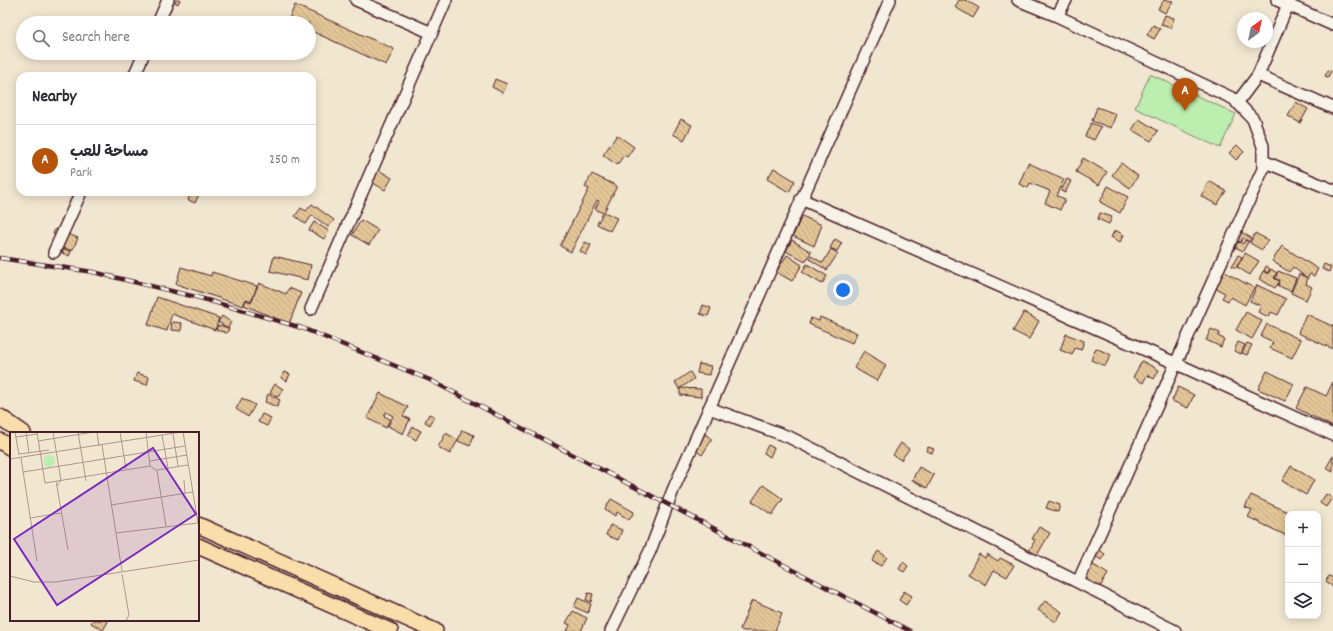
<!DOCTYPE html>
<html lang="en">
<head>
<meta charset="utf-8">
<style>
  :root { --surface:#fff; --page:#f7f7f7; --text:#2b2b33; --muted:#7c7c81; --line:#e1e1e2; --accent:#b45309 }
  body { margin:0; font-family:Dekko,"Playpen Sans Arabic",sans-serif; background:var(--page); color:var(--text) }
  .controls { position:absolute; right:12px; bottom:12px; display:grid; overflow:hidden; border-radius:8px; box-shadow:0 2px 10px #0003 }
  .controls button { width:36px; height:36px; display:grid; place-items:center; padding:0; border:0; border-bottom:1px solid var(--line); background:var(--surface); color:var(--text); font:20px sans-serif }
  .compass { position:absolute; left:1237px; top:12px; width:36px; height:36px; border-radius:50%; background:var(--surface); box-shadow:0 2px 10px #0003; rotate:33deg }
  .you { position:absolute; left:843px; top:290px; width:14px; height:14px; margin:-10px; border:3px solid #fff; border-radius:50%; background:#1a73e8; box-shadow:0 0 0 6px #1a73e833 }
  .badge { display:grid; place-items:center; width:26px; height:26px; border-radius:50%; background:var(--accent); color:#fff; font-size:13px; font-weight:700 }
  .pin { position:absolute; translate:-50% -33px; filter:drop-shadow(0 1px 2px #0008) }
  .pin::after { content:''; position:absolute; top:21px; width:14px; height:12px; background:inherit; clip-path:polygon(0 0,100% 0,50% 100%) }
  .list { margin:0; padding:0; list-style:none }
  h2 { display:flex; justify-content:space-between; align-items:center; height:52px; margin:0; padding:0 16px; font-size:17px }
  h2 small { font-size:13px; font-weight:400; color:var(--muted) }
  .list li { display:grid; grid-template-columns:26px 1fr auto; gap:12px; align-items:center; box-sizing:border-box; height:72px; padding:0 16px; border-top:1px solid var(--line) }
  .list b { display:block; font-size:15px; white-space:nowrap }
  .list p { margin:0; font-size:13px; white-space:nowrap; color:var(--muted) }
  .list em { font-size:13px; font-style:normal; color:var(--muted) }
  .icon { flex:none; width:22px; height:22px; fill:none; stroke:currentColor; stroke-width:2; stroke-linecap:round; stroke-linejoin:round }
  .map { position:relative; flex:none; width:1333px; height:631px; overflow:hidden }
  .search { position:absolute; background:var(--surface); box-shadow:0 2px 10px #0003; left:16px; top:16px; width:300px; height:44px; display:flex; align-items:center; gap:10px; box-sizing:border-box; padding:0 14px; border-radius:22px; color:var(--muted); font-size:15px }
  .panel { position:absolute; background:var(--surface); box-shadow:0 2px 10px #0003; left:16px; top:72px; width:300px; height:124px; border-radius:12px }
  .map>svg:first-child { display:block }
</style>
</head>
<body>
<div class="map">
<svg width="1333" height="631" viewBox="0 0 1333 631">
  <defs>
    <pattern id="building-back-hatch" width="6" height="6" patternUnits="userSpaceOnUse"><rect width="6" height="6" fill="#e3c697"/><path d="M-1 5l2 2M0 0l6 6M5-1l2 2" fill="none" stroke="#c4aa82"/></pattern>
  </defs>
  <rect width="100%" height="100%" fill="#f1e6d0"/>
  <filter id="ink" filterUnits="userSpaceOnUse"><feTurbulence type="fractalNoise" baseFrequency=".025" numOctaves="2"/><feDisplacementMap in="SourceGraphic" scale="8" xChannelSelector="R" yChannelSelector="G"/><feConvolveMatrix kernelMatrix="1 2 1 2 8 2 1 2 1" color-interpolation-filters="sRGB"/></filter>
  <g filter="url(#ink)">
    <path fill="#bceeaf" stroke="#83866d" d="M1150 74 1236 114 1220 148 1135 108Z"/>
    <path fill="url(#building-back-hatch)" stroke="#4a1f2b" d="M171 0H180L178 4Z
      M959 0H966L979 8 973 18 955 7Z
      M1164 0 1173 1 1165 13 1158 9Z
      M295 5 394 49 386 65 309 30V23H293L288 21Z
      M1165 15 1174 18 1171 28 1161 25Z
      M1153 25 1160 29 1154 39 1147 35Z
      M1328 70 1331 71 1328 77 1325 76Z
      M495 79 507 84 503 93 492 87Z
      M1296 102 1308 109 1300 123 1288 116Z
      M1097 107 1116 114 1111 128 1092 121Z
      M681 119 692 125 684 140 673 134Z
      M1139 119 1158 131 1151 141 1132 130Z
      M1091 123 1101 127 1094 140 1085 136Z
      M617 135 634 147 627 157 624 155 617 165 603 155Z
      M1237 145 1244 152 1236 160 1229 153Z
      M1083 158 1107 172 1099 185 1076 172Z
      M1028 163 1064 179 1057 196 1065 199 1060 210 1045 203 1050 191 1030 183 1028 188 1019 184Z
      M1121 163 1138 176 1130 188 1112 175Z
      M774 168 795 181 789 192 767 179Z
      M377 169 392 178 385 190 370 181Z
      M592 174 617 186 604 212 617 218 610 231 597 224 603 213 595 209 599 201 597 200 571 252 560 246 589 189 585 187Z
      M1067 179 1071 181 1065 193 1061 191Z
      M1209 181 1226 191 1217 205 1201 196Z
      M1108 186 1128 197 1120 213 1100 202Z
      M191 192H200L195 203 188 200Z
      M312 204 334 220 328 227 312 215 306 224 295 216 301 208 306 211Z
      M1100 213 1112 217 1109 224 1098 219Z
      M802 216 822 225 814 246 793 236Z
      M361 220 378 230 369 245 352 235Z
      M314 222 329 231 324 239 309 230Z
      M55 229 78 238 72 251 64 248 61 254 52 251 58 236 53 234Z
      M1237 229 1251 238 1249 242 1243 238 1240 243 1232 238Z
      M1115 230 1124 235 1120 242 1111 237Z
      M1255 233 1268 240 1262 250 1250 243Z
      M835 239 842 243 837 251 830 248Z
      M792 240 811 252 805 262 786 251Z
      M1245 240 1248 242 1243 251 1235 247 1239 241 1243 244Z
      M585 242 591 245 586 255 580 251Z
      M1282 246 1318 269 1314 276 1310 274 1307 278 1293 267 1289 272 1272 261Z
      M64 249 71 251 69 256 62 253Z
      M831 249 838 253 827 270 809 259 811 256 823 263Z
      M1245 253 1259 261 1250 275 1237 267Z
      M787 255 802 265 792 281 776 272Z
      M1238 255 1242 257 1236 268 1232 266Z
      M274 256 311 265 308 280 270 271Z
      M807 264 827 276 822 284 802 272Z
      M1324 264 1331 267 1329 272 1322 269Z
      M1266 266 1270 269 1268 273 1264 271Z
      M181 267 211 276 212 272 257 286 252 301 246 299 243 306 176 284Z
      M1271 269 1277 273 1274 278 1280 281 1275 288 1259 279 1263 271 1268 274Z
      M1223 271 1254 288 1245 305 1231 297 1228 301 1222 298 1225 293 1213 287Z
      M1278 271 1296 278 1291 291 1278 286 1280 280 1275 279Z
      M1299 274 1308 278 1306 284 1312 287 1306 300 1291 293Z
      M259 283 286 294 289 288 301 293 289 324 244 305 246 300 251 302Z
      M1257 285 1286 299 1278 315 1271 312 1269 317 1258 312 1261 306 1250 301Z
      M157 297 219 318 215 330 172 314 167 331 148 325Z
      M703 305 711 308 708 316 700 314Z
      M1024 312 1039 321 1029 339 1013 331Z
      M1246 312 1262 321 1252 339 1236 330Z
      M1306 314 1332 326 1333 324V349L1298 333Z
      M222 316 231 322 228 328 218 322Z
      M820 317 857 333 852 343 809 324 811 318 819 321Z
      M172 322 182 323 181 331 171 330Z
      M1267 324 1301 340 1292 358 1270 348 1273 342 1261 336Z
      M218 325 229 328 227 333 216 330Z
      M1211 329 1220 333 1218 336 1224 339 1221 347 1206 340Z
      M1066 334 1084 341 1081 350 1075 348 1072 355 1060 350Z
      M1238 342 1245 345 1241 354 1234 351Z
      M1247 343 1252 345 1247 355 1242 353Z
      M1096 348 1111 355 1105 366 1091 360Z
      M864 351 886 365 877 381 854 368Z
      M1142 361 1159 370 1154 379 1147 375 1143 383 1133 377Z
      M699 364 711 366 709 375 697 373Z
      M1267 371 1294 384 1285 401 1258 389Z
      M284 372 290 374 287 381 281 378Z
      M690 372 694 379 679 389 675 382Z
      M137 373 149 377 147 385 134 381Z
      M1333 382V427L1296 408 1307 387 1326 396Z
      M275 384 283 389 278 397 270 393Z
      M1178 387 1194 395 1188 408 1172 401Z
      M680 388 701 389V397L680 395Z
      M380 393 408 407 403 416 410 419 403 434 388 426 393 416 386 412 384 416 390 419 386 428 367 418Z
      M268 394 280 400 277 407 265 402Z
      M242 398 255 405 248 417 236 409Z
      M262 414 271 418 267 426 258 422Z
      M429 414 434 416 430 425 425 422Z
      M413 427 421 431 416 440 408 435Z
      M462 430 474 435 470 446 458 441Z
      M446 433 458 440 450 454 438 447Z
      M705 434 712 439 702 455 695 450Z
      M901 443 909 449 901 460 893 455Z
      M768 445 774 448 770 457 764 453Z
      M928 447 934 449 932 453 926 451Z
      M1333 456V472L1326 468Z
      M1291 466 1314 480 1306 495 1282 481Z
      M919 467 934 475 927 488 912 480Z
      M763 485 783 499 772 515 752 501Z
      M1326 494 1332 498 1326 507 1320 503Z
      M1251 495 1292 514H1288L1287 536 1248 517 1252 510 1245 507Z
      M611 499 634 512 629 520 617 512 615 516 605 509Z
      M1049 501 1060 505 1058 512 1046 508Z
      M610 525 622 530 618 540 606 535Z
      M1039 527 1050 533 1036 557 1028 553 1035 540 1032 539Z
      M1098 549 1105 554 1101 560 1094 555Z
      M878 551 887 557 881 566 872 561Z
      M979 554 985 558 987 554 998 561 1000 558 1014 565 1007 577 994 570 986 585 968 574Z
      M903 562 908 566 904 572 899 569Z
      M1090 563 1108 574 1098 590 1086 583 1089 578 1083 575Z
      M1329 576 1333 578V587L1326 581Z
      M904 591 912 596 906 605 899 600Z
      M588 593 593 594 591 602 586 600Z
      M578 598 591 604 588 613 574 607Z
      M752 600 782 613 775 631H743L740 629Z
      M1045 601 1062 612 1056 622 1038 610Z
      M573 611 587 618 581 631H567L570 625 566 623Z
      M93 620H109L103 630 91 623Z"/>
    <g fill="none" stroke-linecap="round" stroke-linejoin="round">
      <defs>
        <path id="minor" d="M356 0 432 33
          M1018 0 1057 16 1234 99 1253 119 1263 146V169L1078 582
          M1277 0 1333 25
          M1057 16 1066 0
          M158 23 168 0
          M1258 75 1333 108
          M134 76 144 53
          M1237 103 1258 75 1290 0
          M1263 161 1333 190
          M801 199 1175 363 1333 435
          M54 252 81 192
          M311 309 446 0
          M709 408 789 437 1175 631
          M611 631 650 551 673 490 890 0"/>
        <path id="highway" d="M0 417 23 433
          M0 441 11 448
          M198 525 435 631
          M198 546 390 631"/>
      </defs>
      <use href="#minor" stroke="#4a1f2b" stroke-width="14"/>
      <use href="#highway" stroke="#4a1f2b" stroke-width="18"/>
      <use href="#minor" stroke="#f7f3e8" stroke-width="11"/>
      <use href="#highway" stroke="#f9deab" stroke-width="15"/>
      <defs>
        <path id="rail" d="M0 258 93 272 200 298 302 328 430 380 910 631"/>
      </defs>
      <use href="#rail" stroke="#4a1f2b" stroke-width="4.5"/>
      <use href="#rail" stroke="#f7f3e8" stroke-width="3" stroke-dasharray="9" stroke-linecap="butt"/>
    </g>
  </g>
  <g transform="translate(10 432)">
    <rect width="189" height="189" fill="#f1e6d0"/>
    <path d="M33 29a6 6 0 1 1 12 0a6 6 0 1 1-12 0Z" fill="#bceeaf"/>
    <path fill="none" stroke="#ae968e" stroke-width="1" d="M5 0 9 23M16 0 19 21M27 0 35 51 140 34M43 0 51 48 47 54M68 0 76 49M87 0 89 14M110 0 116 37M136 0 140 34M163 2 168 34M152 3 158 36M6 5 27 2M28 9 84 0M92 13 112 139M9 22 39 18M11 26 27 129M0 27 171 0M140 29 177 23M140 34 147 39 156 94M147 38 178 33M13 40 175 14M174 48 175 61M46 49 58 118M101 73 183 60M20 86 51 81M106 101 188 91 173 0M112 142 119 183 116 189M0 144 24 150H46L189 128"/>
    <path fill="#7b2cbf" fill-opacity="0.15" stroke="#7b2cbf" stroke-width="2" d="M143 16 186 82 47 173 4 107Z"/>
    <rect width="189" height="189" fill="none" stroke="#4a1f2b" stroke-width="2"/>
  </g>
</svg>
<div class="controls">
<button>+</button>
<button>−</button>
<button><svg class="icon" aria-label="layers" viewBox="0 0 24 24"><path d="M12 4l9 5-9 5-9-5zM3 14l9 5 9-5"/></svg></button>
</div>
<svg class="compass" viewBox="-18 -18 36 36"><path d="M0-13l5 13h-10z" fill="#e53935"/><path d="M0 13l5-13h-10z" fill="#7c7c81"/></svg>
<div class="you"></div>
<div class="pin badge" style="left:1185px;top:111px">A</div>
<div class="search"><svg class="icon" aria-label="search" viewBox="0 0 24 24"><circle cx="10" cy="10" r="6"/><path d="M15 15l6 6"/></svg>Search here</div>
<section class="panel">
<h2>Nearby<small></small></h2>
<ul class="list">
<li><span class="badge">A</span><div><b>مساحة للعب</b><p>Park</p></div><em>250 m</em></li>
</ul>
</section>
</div>
</body>
</html>
